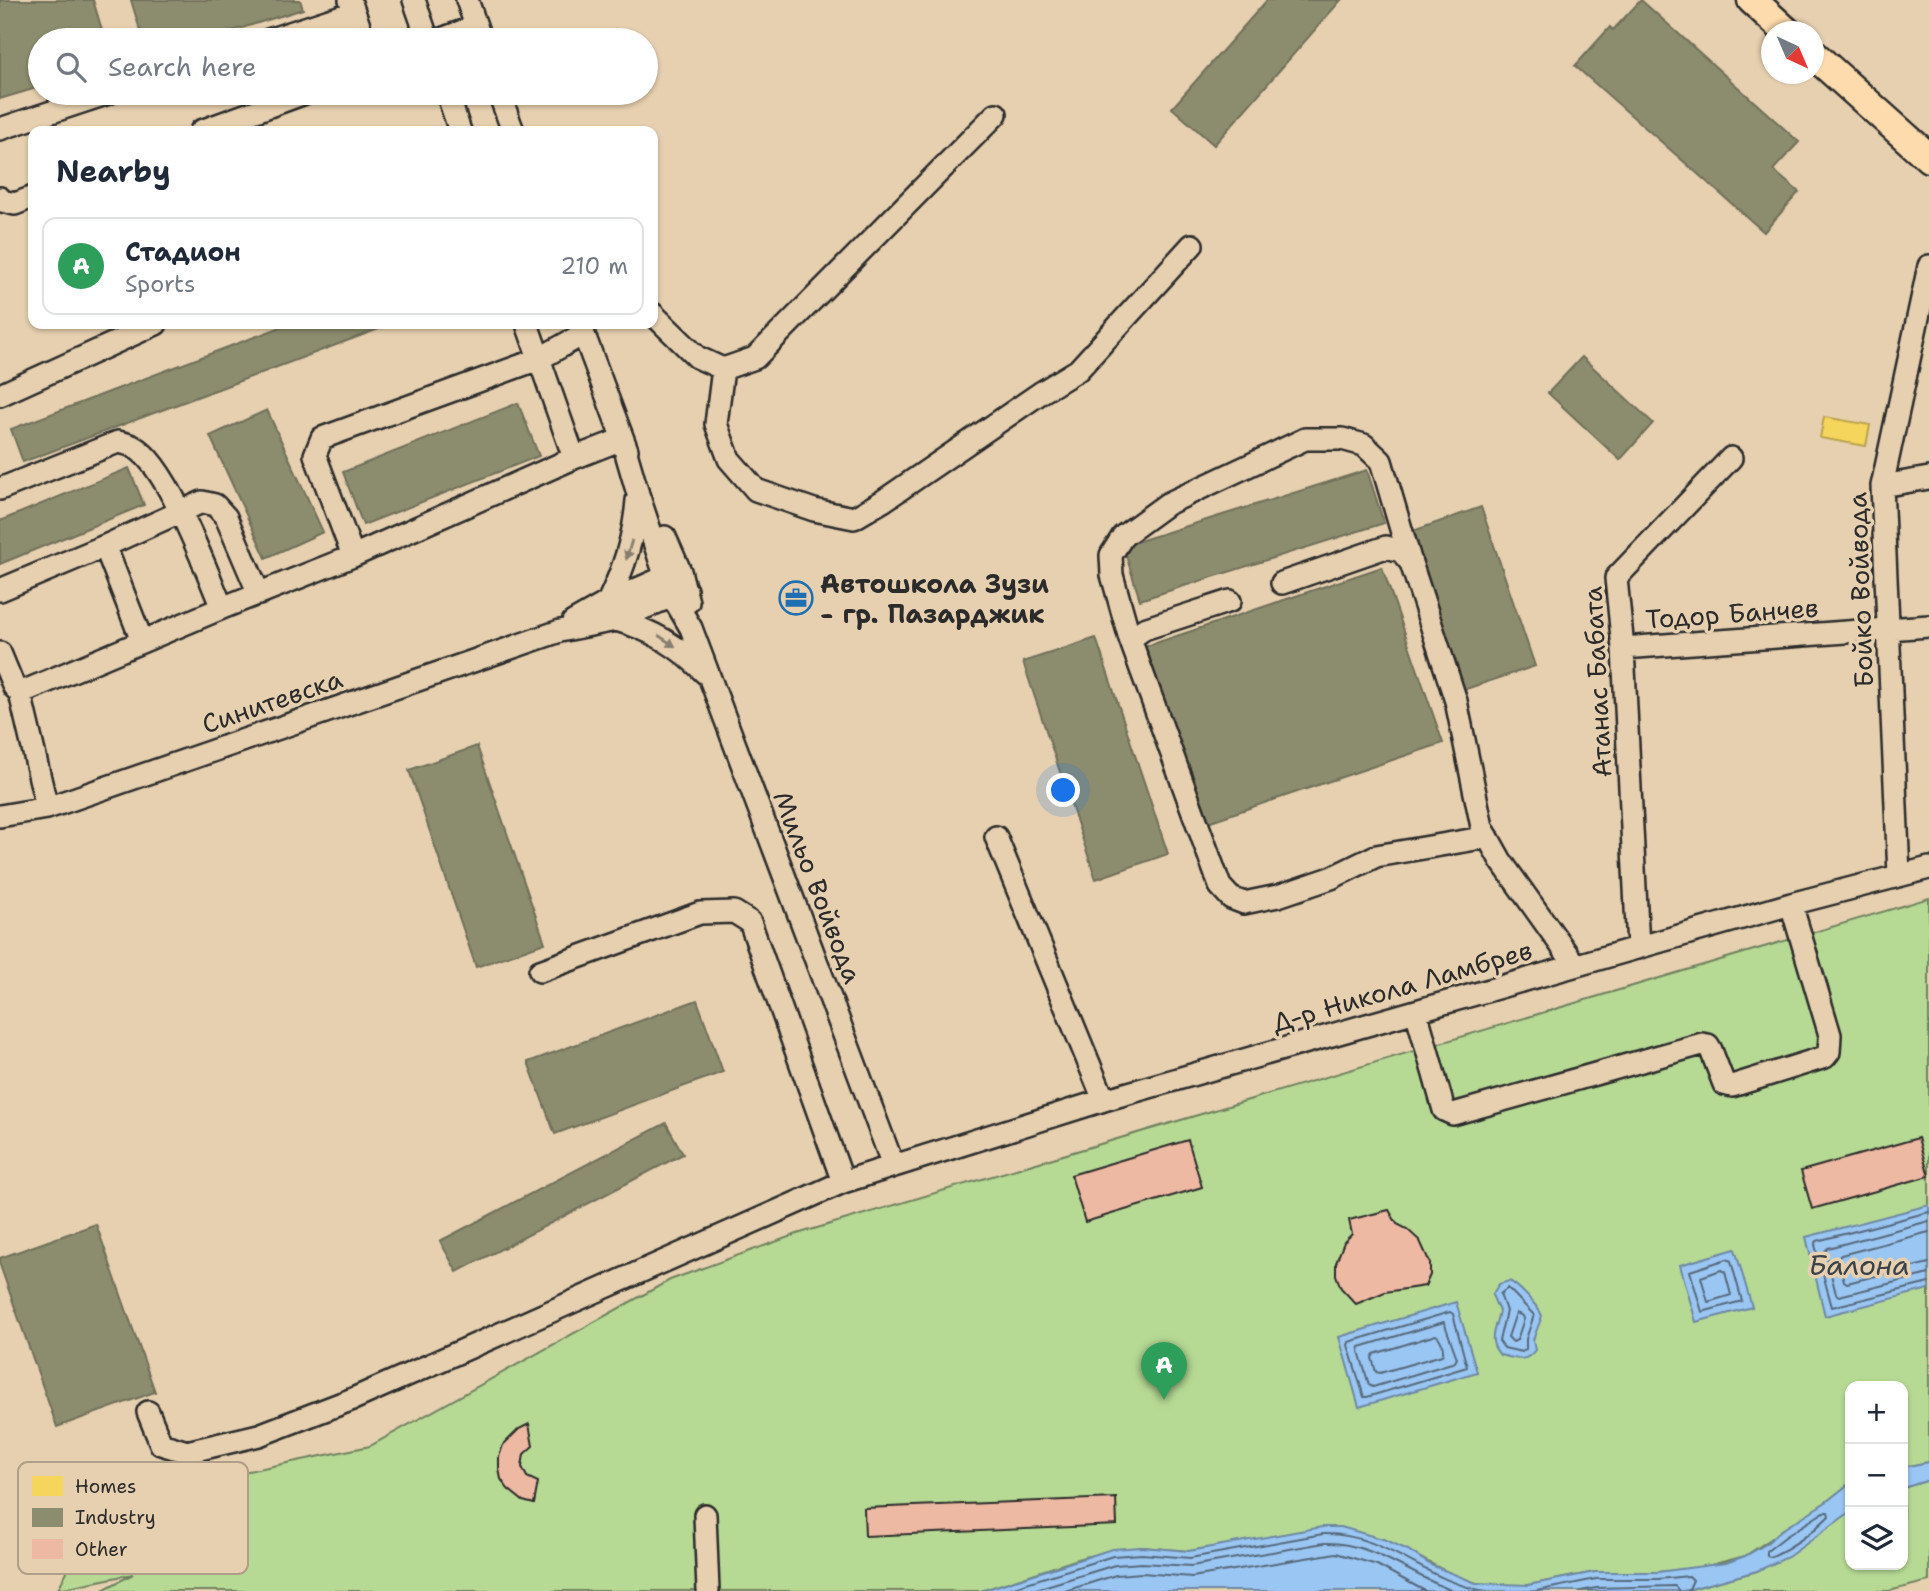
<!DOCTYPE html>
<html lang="en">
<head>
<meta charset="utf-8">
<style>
  :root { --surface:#fff; --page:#f2f2f3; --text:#1f2937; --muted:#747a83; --line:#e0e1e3; --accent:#ea580c }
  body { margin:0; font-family:"Shantell Sans",sans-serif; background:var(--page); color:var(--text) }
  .controls { position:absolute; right:21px; bottom:21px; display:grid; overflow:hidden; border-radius:14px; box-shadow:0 2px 5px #0004 }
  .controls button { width:63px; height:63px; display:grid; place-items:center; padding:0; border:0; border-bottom:2px solid var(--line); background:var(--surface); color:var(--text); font:35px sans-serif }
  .compass { position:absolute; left:1761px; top:21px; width:63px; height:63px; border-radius:50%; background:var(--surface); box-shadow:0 2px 5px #0004; rotate:136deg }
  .you { position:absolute; left:1064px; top:791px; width:24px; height:24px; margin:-18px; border:5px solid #fff; border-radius:50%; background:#1a73e8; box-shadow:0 0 0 10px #1a73e833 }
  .badge { display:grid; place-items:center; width:46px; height:46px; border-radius:50%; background:var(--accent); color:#fff; font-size:23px; font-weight:700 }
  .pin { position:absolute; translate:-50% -58px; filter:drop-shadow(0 2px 4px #0008) }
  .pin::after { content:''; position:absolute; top:37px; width:24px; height:21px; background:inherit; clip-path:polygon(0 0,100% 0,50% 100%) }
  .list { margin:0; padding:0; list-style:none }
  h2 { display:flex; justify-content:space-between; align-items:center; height:91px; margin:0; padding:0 28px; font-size:30px }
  h2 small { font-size:23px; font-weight:400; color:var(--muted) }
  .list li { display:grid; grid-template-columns:46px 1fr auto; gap:21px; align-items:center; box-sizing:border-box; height:98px; margin:0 14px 14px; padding:0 14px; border:2px solid var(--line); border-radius:14px }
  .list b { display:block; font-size:26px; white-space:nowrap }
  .list p { margin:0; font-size:23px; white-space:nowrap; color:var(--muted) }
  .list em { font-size:23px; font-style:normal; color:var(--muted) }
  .icon { flex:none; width:38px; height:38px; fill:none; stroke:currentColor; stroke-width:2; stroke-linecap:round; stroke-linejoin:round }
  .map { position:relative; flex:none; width:1929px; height:1591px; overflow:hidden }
  .search { position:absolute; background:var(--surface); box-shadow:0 2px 5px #0004; left:28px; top:28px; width:630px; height:77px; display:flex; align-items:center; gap:18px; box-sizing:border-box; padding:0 24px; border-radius:38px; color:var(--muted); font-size:26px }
  .panel { position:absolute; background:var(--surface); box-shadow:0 2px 5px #0004; left:28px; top:126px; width:630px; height:203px; border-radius:14px }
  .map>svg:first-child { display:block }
</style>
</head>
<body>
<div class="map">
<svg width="1929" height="1591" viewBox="0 0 1929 1591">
  <rect width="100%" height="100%" fill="#e7d0b0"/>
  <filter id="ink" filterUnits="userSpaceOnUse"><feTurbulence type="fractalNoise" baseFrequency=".0143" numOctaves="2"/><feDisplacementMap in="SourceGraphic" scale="14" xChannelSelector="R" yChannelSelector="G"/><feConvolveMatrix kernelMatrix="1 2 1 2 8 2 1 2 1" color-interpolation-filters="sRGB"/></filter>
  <g filter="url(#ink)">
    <path fill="#b6da94" stroke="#708260" stroke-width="2" d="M1929 898V1462L1903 1467V1386H1850V1483L1826 1502 1745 1556 1703 1567 1658 1572H1595L1528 1585H1496L1476 1583 1449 1573 1386 1540 1368 1536 1247 1542 1189 1551 1142 1547 1084 1557 981 1591H101L133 1574 58 1589 103 1501 370 1446 670 1280 797 1234Z
      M1929 1480V1581L1889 1591H1683L1757 1571 1850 1512V1565H1903V1488Z"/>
    <path fill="#9ac6f3" stroke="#6e88a3" stroke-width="2" d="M1929 1205V1289L1825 1316 1806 1237Z
      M1735 1249 1752 1307 1696 1322 1680 1265Z
      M1509 1281C1517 1284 1539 1307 1542 1316L1533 1340 1535 1350C1525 1364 1515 1358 1500 1355 1486 1340 1496 1328 1499 1311L1492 1295 1499 1284Z
      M1456 1302 1477 1372 1359 1407 1339 1337Z
      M1929 1462V1480L1903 1488V1467Z
      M1850 1483V1512L1788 1557 1757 1571 1683 1591H981L1112 1549 1142 1547 1189 1551 1322 1527H1341L1386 1540 1408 1550 1431 1565 1476 1583 1528 1585 1595 1572H1658L1726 1563 1745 1556 1766 1544 1780 1531 1826 1502Z"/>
    <path fill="#f6d55c" stroke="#b9a24d" stroke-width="2" d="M1824 417 1870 425 1866 446 1820 438Z"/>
    <path fill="#8c8c6e" stroke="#6f6f5a" stroke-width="2" d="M0 0H93L105 40H40V87L0 99Z
      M131 0H300L303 9 203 40H143Z
      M1267 0H1341L1214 145 1172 108Z
      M1641 0 1799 142 1773 170 1799 192 1764 232 1575 66 1610 27 1613 30Z
      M289 324H392L23 462 11 429Z
      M1582 357 1653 423 1620 460 1548 393Z
      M518 403 539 456 363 525 343 472Z
      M267 410 323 532 266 558 210 436Z
      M129 468 144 505 0 564V521Z
      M1367 470 1384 523 1140 600 1123 546Z
      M1481 507 1535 666 1460 691 1407 533Z
      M1382 567 1443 743 1205 823 1144 647Z
      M1096 638 1168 854 1096 879 1023 662Z
      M477 746 545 943 476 967 409 770Z
      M697 1000 723 1072 555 1134 528 1062Z
      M666 1123 683 1154 457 1272 440 1241Z
      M96 1224 155 1392 57 1427 0 1265V1258Z"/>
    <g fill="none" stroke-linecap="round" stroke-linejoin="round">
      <path stroke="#57697b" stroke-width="2" d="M1929 1212 1817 1241 1815 1245 1832 1307 1929 1283
        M1929 1221 1828 1248 1825 1251 1836 1294 1839 1296 1929 1274
        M1929 1232 1841 1255 1838 1258 1844 1281 1847 1283 1929 1263
        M1727 1259 1731 1261 1742 1301 1702 1312 1690 1271Z
        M1721 1270 1725 1272 1731 1295 1708 1302 1701 1277Z
        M1508 1288 1534 1315 1526 1339V1349L1522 1352 1504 1348 1499 1341 1506 1311 1500 1294Z
        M1450 1312 1453 1314 1467 1367 1367 1397H1364L1348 1345 1349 1342Z
        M1516 1313 1523 1316 1524 1319 1517 1340 1513 1342 1508 1337Z
        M1444 1322 1457 1358 1455 1362 1373 1387 1369 1385 1359 1351 1360 1347Z
        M1436 1335C1441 1338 1445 1350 1442 1355L1380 1373 1376 1372 1372 1358 1374 1354Z
        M1824 1512H1828L1829 1516C1813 1532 1791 1548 1770 1557L1767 1556V1551L1785 1537Z
        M1001 1591 1113 1556 1142 1554 1190 1558 1323 1534C1385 1532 1428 1584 1487 1591
        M1030 1591 1115 1565 1142 1563 1191 1566 1324 1543C1371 1541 1410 1575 1453 1591
        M1065 1591 1116 1575 1142 1573 1192 1577 1336 1553 1377 1565 1425 1591
        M1536 1591 1596 1579H1658L1689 1576 1693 1580 1688 1591
        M1581 1591 1596 1588 1675 1586 1679 1591"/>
    </g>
    <path fill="#eeb9a3" stroke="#2b2b2b" stroke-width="2" d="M1918 1138 1929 1176 1812 1209 1801 1171Z
      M1188 1140 1202 1187 1085 1222 1071 1175Z
      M1389 1210 1397 1224 1407 1229 1420 1241 1430 1263V1275L1425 1286 1385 1292 1356 1304 1341 1288 1336 1275V1263L1344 1242 1352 1234 1349 1220Z
      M529 1424 533 1446 524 1454 522 1467 527 1477 538 1482 534 1504 523 1501 508 1489 501 1479 499 1469V1457L503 1445 519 1429Z
      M1116 1498 1117 1525 865 1536 864 1508Z"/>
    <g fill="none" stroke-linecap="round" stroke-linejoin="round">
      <defs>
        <path id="minor" d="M350 0 364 40
          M414 0 428 40
          M467 0 481 40
          M268 40 354 12
          M439 40 476 26
          M447 93 460 131
          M499 93 513 131
          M0 129 109 93
          M201 131 305 93
          M0 198 2 201 15 204 33 197
          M653 314 697 357 723 369 755 358 996 114
          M527 324 574 458
          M580 324 627 450
          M723 369 716 424 729 459 756 490 814 510 854 518 883 501 1042 392 1078 370 1192 245
          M0 395 156 324
          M622 439 638 494 672 596 691 628 893 1165
          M1882 486 1929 478
          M0 489 118 442C123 443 129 444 134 447 167 464 207 572 222 608
          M665 537 680 571 688 602
          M353 556 315 455 322 438 539 359 583 334
          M1282 583 1386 547 1401 551 1411 563 1456 701 1482 827 1501 861 1575 965
          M0 590 105 546
          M1230 601 1144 629 1130 639 1220 886 1231 898 1244 903 1278 896 1331 878 1376 856 1488 837
          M608 602C624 568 634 538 637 500
          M616 620C652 630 679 646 705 673
          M573 622 608 602 676 572
          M1130 639 1112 575 1111 555 1123 536 1167 504 1305 439H1342L1364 445 1381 461 1411 563
          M142 641 105 546 202 502 215 505 226 517 259 594
          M1623 648 1929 626
          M0 653 14 687 20 693 47 808
          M20 693 222 608 353 556 574 458 622 439
          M0 816 47 808 560 631 616 620 686 590
          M996 837 1104 1100
          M1899 875 1882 486 1929 266
          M1638 948 1623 648 1616 578 1731 458
          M540 971 700 913 734 912 750 922 843 1182
          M1416 1011 1444 1110 1453 1114 1702 1044 1708 1045 1711 1050 1724 1084 1732 1086 1825 1057 1829 1052 1830 1035 1791 904
          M148 1412 161 1444 187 1452 259 1435 353 1399 843 1182 1104 1100 1791 904 1929 868
          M705 1515 708 1591"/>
        <path id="major" d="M1752 0 1787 32
          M1814 55 1929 158"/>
      </defs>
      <use href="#minor" stroke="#2b2b2b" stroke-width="26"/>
      <use href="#major" stroke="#2b2b2b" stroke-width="33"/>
      <use href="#minor" stroke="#e7d0b0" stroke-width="21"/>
      <use href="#major" stroke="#fedbac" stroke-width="28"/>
    </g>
    <defs><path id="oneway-solid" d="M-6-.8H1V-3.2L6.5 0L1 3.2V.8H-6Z" transform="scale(1.75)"/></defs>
    <g fill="#897e6e">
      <use href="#oneway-solid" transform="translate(629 550) rotate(106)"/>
      <use href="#oneway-solid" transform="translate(667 641) rotate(33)"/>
    </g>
  </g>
  <defs>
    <symbol id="office-ring" viewBox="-11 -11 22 22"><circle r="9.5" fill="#e7d0b0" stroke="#1f6fb2" stroke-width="1.5"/><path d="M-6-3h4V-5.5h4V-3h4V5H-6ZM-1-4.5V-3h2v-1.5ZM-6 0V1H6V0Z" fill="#1f6fb2"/></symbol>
  </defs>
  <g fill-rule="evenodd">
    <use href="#office-ring" x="777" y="579" width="38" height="38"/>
  </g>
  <g text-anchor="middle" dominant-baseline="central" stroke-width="7" stroke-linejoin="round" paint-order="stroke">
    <g font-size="26" font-weight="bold" fill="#2b2b2b" stroke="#e7d0b0" text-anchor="start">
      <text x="820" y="583">Автошкола Зузи<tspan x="820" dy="30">- гр. Пазарджик</tspan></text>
    </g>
    <g font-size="26" fill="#2b2b2b" stroke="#e7d0b0">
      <text transform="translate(1860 590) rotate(-92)">Бойко Войвода</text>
      <text transform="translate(1732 613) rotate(-4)">Тодор Банчев</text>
      <text transform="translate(1597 682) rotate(-93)">Атанас Бабата</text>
      <text transform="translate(272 701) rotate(-19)">Синитевска</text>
      <text transform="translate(818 887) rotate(69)">Мильо Войвода</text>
      <text transform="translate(1402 986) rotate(-16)">Д-р Никола Ламбрев</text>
    </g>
    <g font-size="28" font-style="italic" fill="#3c4249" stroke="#e7d0b0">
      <text x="1859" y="1265">Балона</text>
    </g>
  </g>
  <rect x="18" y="1462" width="230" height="112" rx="10" fill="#e7d0b0" stroke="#af9e88" stroke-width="2"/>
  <rect x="32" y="1476" width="31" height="20" fill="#f6d55c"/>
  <rect x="32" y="1508" width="31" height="19" fill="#8c8c6e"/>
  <rect x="32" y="1539" width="31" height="20" fill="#eeb9a3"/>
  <g font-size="19" fill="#2b2b2b">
    <text x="75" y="1493">Homes</text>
    <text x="75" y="1524">Industry</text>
    <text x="75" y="1556">Other</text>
  </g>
</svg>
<div class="controls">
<button>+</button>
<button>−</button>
<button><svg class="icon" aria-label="layers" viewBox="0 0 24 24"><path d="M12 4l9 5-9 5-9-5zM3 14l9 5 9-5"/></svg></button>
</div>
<svg class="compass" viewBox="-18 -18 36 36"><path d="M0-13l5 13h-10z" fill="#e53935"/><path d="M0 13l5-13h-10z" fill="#747a83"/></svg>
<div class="you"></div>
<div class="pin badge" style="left:1164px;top:1400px;background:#2e9e5b">A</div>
<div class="search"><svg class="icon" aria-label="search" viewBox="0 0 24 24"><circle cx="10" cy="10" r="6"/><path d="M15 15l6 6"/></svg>Search here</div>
<section class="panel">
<h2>Nearby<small></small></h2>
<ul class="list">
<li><span class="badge" style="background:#2e9e5b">A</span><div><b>Стадион</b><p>Sports</p></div><em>210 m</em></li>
</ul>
</section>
</div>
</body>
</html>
